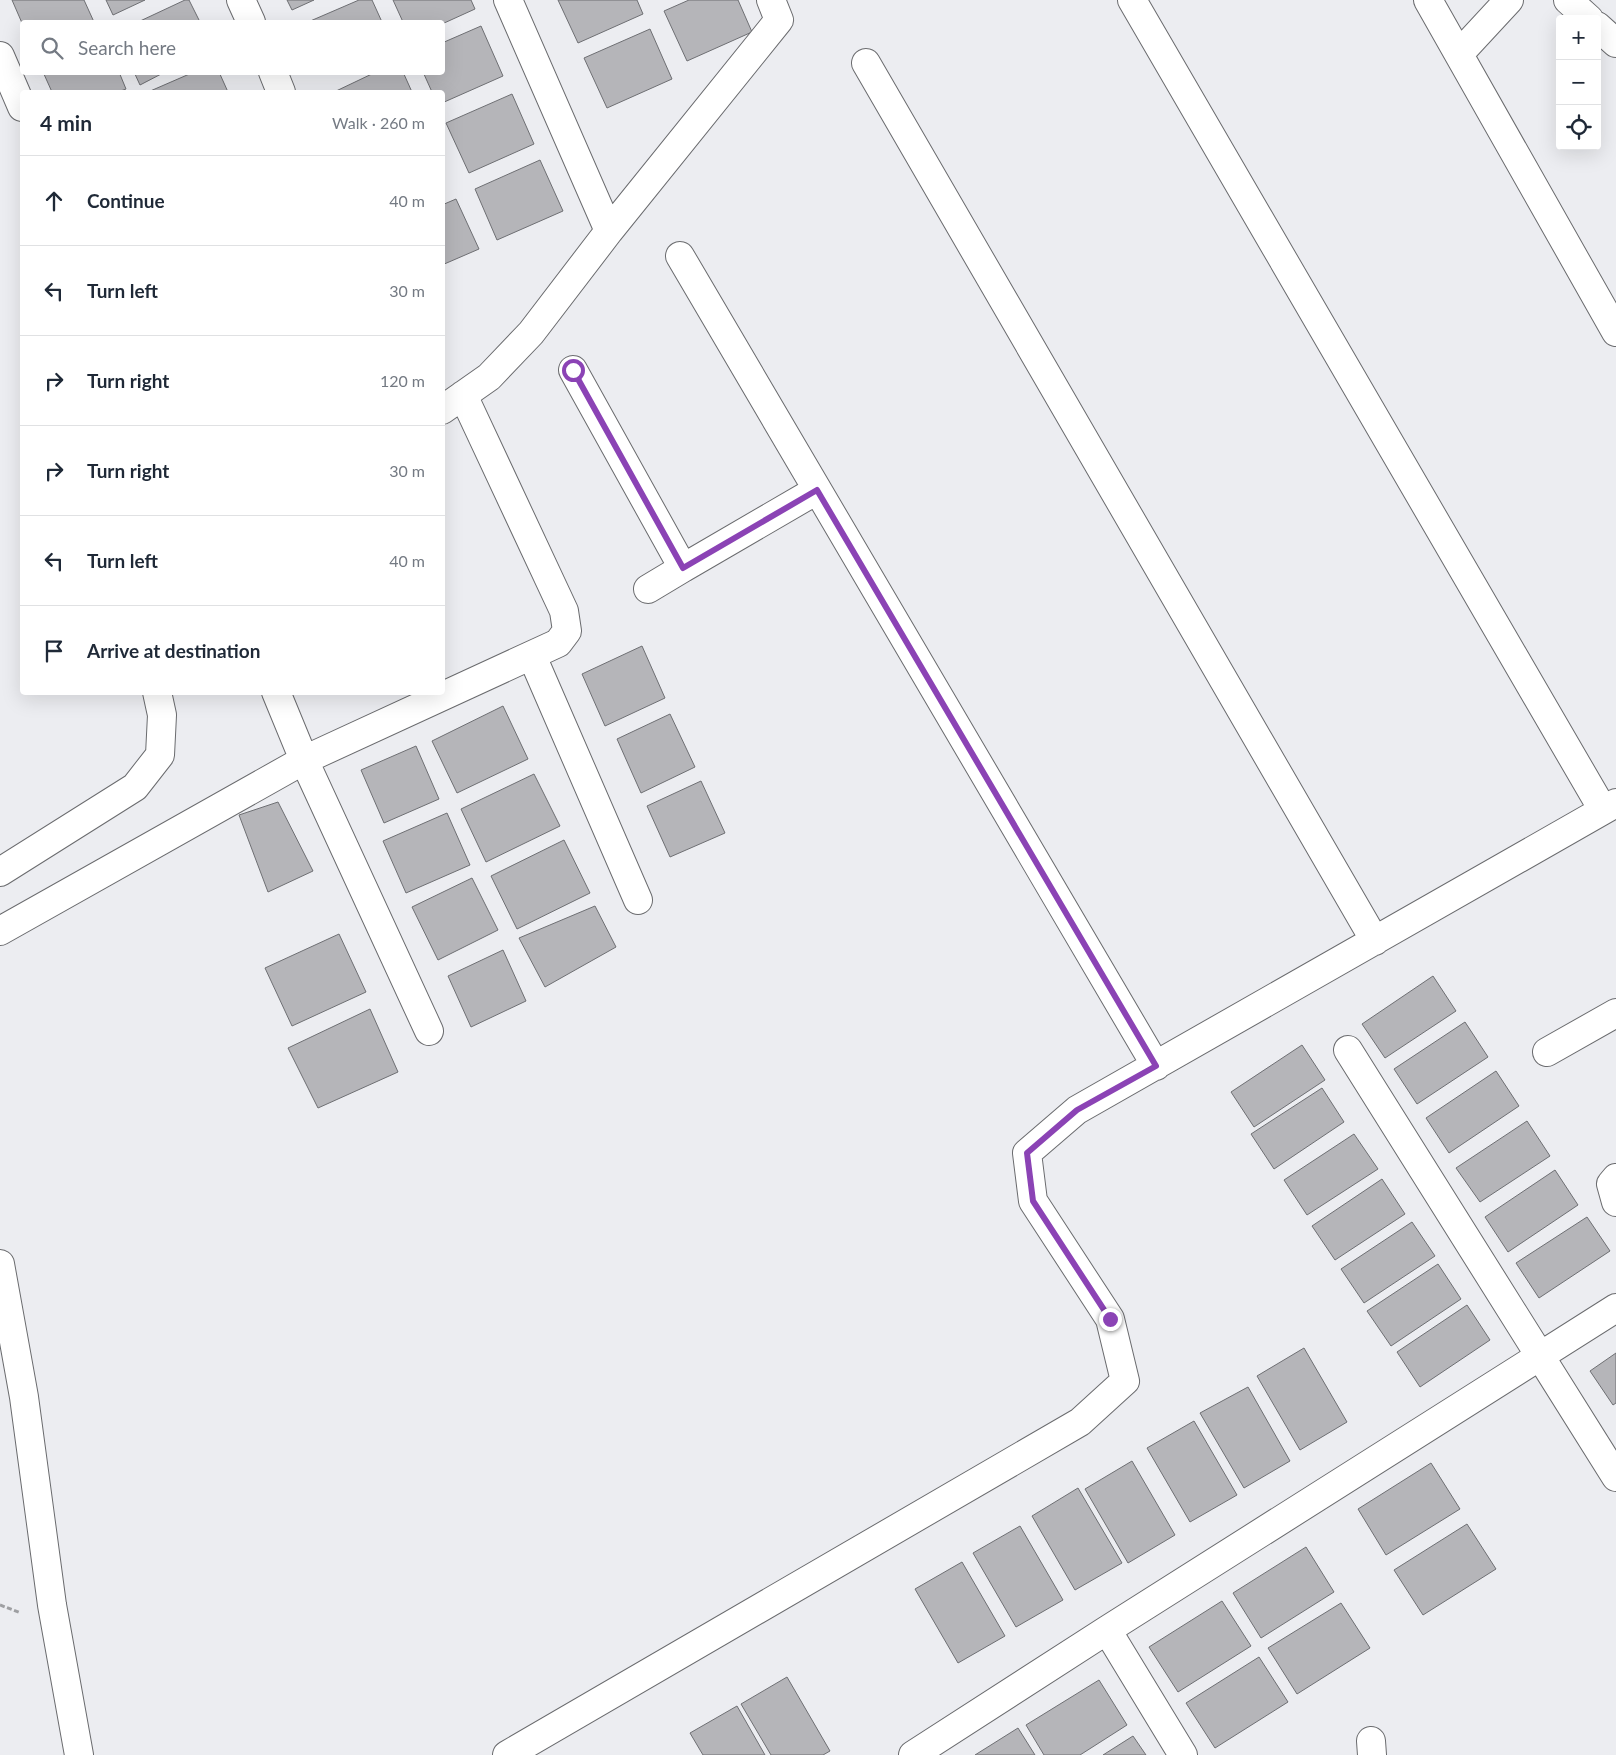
<!DOCTYPE html>
<html lang="en">
<head>
<meta charset="utf-8">
<style>
  :root { --surface:#fff; --page:#f6f6f7; --text:#1f2937; --muted:#747a83; --line:#e0e1e3 }
  body { margin:0; font-family:Lato,sans-serif; background:var(--page); color:var(--text) }
  .controls { position:absolute; right:15px; top:15px; display:grid; overflow:hidden; border-radius:5px; box-shadow:0 5px 20px #0002 }
  .controls button { width:45px; height:45px; display:grid; place-items:center; padding:0; border:0; border-bottom:1px solid var(--line); background:var(--surface); color:var(--text); font:25px sans-serif }
  .stop { position:absolute; width:15px; height:15px; margin:-11px; border:4px solid #8b43b5; border-radius:50%; background:#fff }
  .stop.end { background:#8b43b5; border-color:#fff; box-shadow:0 1px 5px #0008 }
  .list { margin:0; padding:0; list-style:none }
  h2 { display:flex; justify-content:space-between; align-items:center; height:65px; margin:0; padding:0 20px; font-size:21px }
  h2 small { font-size:16px; font-weight:400; color:var(--muted) }
  .list li { display:grid; grid-template-columns:32px 1fr auto; gap:15px; align-items:center; box-sizing:border-box; height:90px; padding:0 20px; border-top:1px solid var(--line) }
  .list b { display:block; font-size:19px; white-space:nowrap }
  .list em { font-size:16px; font-style:normal; color:var(--muted) }
  .icon { flex:none; width:28px; height:28px; fill:none; stroke:currentColor; stroke-width:2; stroke-linecap:round; stroke-linejoin:round }
  .map { position:relative; flex:none; width:1616px; height:1755px; overflow:hidden }
  .search { position:absolute; background:var(--surface); box-shadow:0 5px 20px #0002; left:20px; top:20px; width:425px; height:55px; display:flex; align-items:center; gap:12px; box-sizing:border-box; padding:0 18px; border-radius:5px; color:var(--muted); font-size:19px }
  .panel { position:absolute; background:var(--surface); box-shadow:0 5px 20px #0002; left:20px; top:90px; width:425px; height:605px; border-radius:5px }
  .map>svg:first-child { display:block }
</style>
</head>
<body>
<div class="map">
<svg width="1616" height="1755" viewBox="0 0 1616 1755">
  <rect width="100%" height="100%" fill="#ecedf1"/>
  <path fill="#b5b5b9" stroke="#6e6f73" d="M12 0H84L94 22 22 23Z
    M106 0H145L113 15Z
    M185 0H189L200 22H138Z
    M287 0H314L292 10Z
    M359 0H372L382 22H308Z
    M393 0H471L475 9 442 24 403 22Z
    M558 0H637L643 14 578 43Z
    M689 0H738L752 32 687 61 664 11Z
    M481 26 503 76 442 103V92H432L423 72H442V43Z
    M650 29 672 79 607 108 584 58Z
    M43 72H119L126 89 118 92H52Z
    M134 72H165L140 85Z
    M194 72H219L228 92H148Z
    M376 72H403L412 92H334Z
    M512 94 534 144 469 173 446 123Z
    M540 160 563 211 497 240 475 189Z
    M456 199 479 249 442 265V205Z
    M642 646 665 698 605 726 582 674Z
    M503 706 528 759 457 793 432 741Z
    M670 714 695 767 641 793 617 739Z
    M416 746 439 799 384 823 361 770Z
    M534 774 560 826 486 862 461 809Z
    M701 781 725 833 670 857 647 806Z
    M278 802 313 871 268 892 239 815Z
    M447 813 470 865 406 893 383 841Z
    M564 840 590 893 517 929 491 876Z
    M472 878 498 930 438 960 412 907Z
    M595 906 616 947 545 987 519 938Z
    M339 934 366 992 292 1026 265 968Z
    M503 950 526 1001 471 1027 448 976Z
    M1433 976 1456 1011 1385 1058 1362 1024Z
    M370 1009 398 1072 318 1108 288 1048Z
    M1465 1022 1488 1057 1417 1104 1394 1069Z
    M1302 1045 1325 1080 1254 1127 1231 1092Z
    M1496 1071 1519 1106 1449 1153 1426 1118Z
    M1322 1088 1344 1122 1274 1169 1251 1134Z
    M1527 1121 1550 1156 1480 1202 1456 1168Z
    M1354 1134 1378 1169 1307 1215 1284 1180Z
    M1555 1170 1578 1205 1508 1252 1485 1217Z
    M1382 1179 1405 1214 1335 1260 1312 1226Z
    M1587 1217 1610 1251 1539 1298 1516 1263Z
    M1412 1222 1435 1256 1364 1303 1341 1269Z
    M1438 1264 1461 1299 1391 1346 1367 1311Z
    M1467 1305 1490 1340 1420 1387 1397 1352Z
    M1304 1348 1347 1422 1300 1450 1257 1376Z
    M1616 1353V1403L1613 1405 1590 1371Z
    M1248 1387 1290 1461 1244 1488 1200 1413Z
    M1194 1421 1237 1495 1190 1522 1147 1448Z
    M1132 1461 1175 1535 1128 1563 1085 1489Z
    M1431 1463 1460 1509 1386 1555 1358 1509Z
    M1078 1488 1122 1563 1075 1590 1032 1516Z
    M1467 1524 1496 1569 1423 1615 1394 1570Z
    M1020 1526 1063 1600 1016 1627 973 1553Z
    M1306 1547 1334 1592 1261 1638 1233 1593Z
    M962 1562 1005 1636 958 1663 915 1589Z
    M1222 1601 1251 1646 1178 1692 1149 1647Z
    M1341 1603 1370 1648 1297 1694 1268 1648Z
    M1259 1657 1288 1702 1215 1748 1186 1703Z
    M787 1677 830 1751 823 1755H771L741 1704Z
    M1099 1680 1127 1725 1080 1755H1044L1026 1725Z
    M737 1706 765 1755H703L690 1733Z
    M1018 1728 1035 1755H975Z
    M1133 1736 1146 1755H1103Z"/>
  <g fill="none" stroke-linecap="round" stroke-linejoin="round">
    <defs>
      <path id="minor" d="M241 0 251 22
        M508 0 609 231
        M1132 0 1603 810
        M1428 0 1616 332
        M1568 0 1589 19
        M1597 26 1616 43
        M1459 54 1509 0
        M0 56 22 107
        M866 63 1375 941
        M273 72 281 92
        M680 256 1156 1066
        M573 370 683 568 817 490
        M442 410 489 377 531 333 609 231 779 20 771 0
        M648 589 683 568
        M532 656 638 900
        M276 692 304 760 429 1031
        M0 872 135 787 160 755 162 715 157 692
        M0 931 304 760 558 643 567 631 564 611 463 395
        M1348 1050 1616 1477
        M1547 1052 1616 1013
        M1616 1178 1611 1184 1616 1202
        M1107 1630 1183 1755
        M1371 1741 1372 1755
        M507 1755 1080 1422 1125 1381 1110 1319 1033 1201 1027 1153 1077 1110 1616 803
        M913 1755 1107 1630 1616 1308"/>
      <path id="major" d="M0 1264 24 1397 52 1605 79 1755"/>
    </defs>
    <use href="#minor" stroke="#6a6b6e" stroke-width="30"/>
    <use href="#major" stroke="#6a6b6e" stroke-width="30"/>
    <path stroke="#9e9fa2" stroke-width="3" stroke-dasharray="5 2.5" stroke-linecap="butt" d="M0 1605 21 1613"/>
    <use href="#minor" stroke="#fff" stroke-width="28"/>
    <use href="#major" stroke="#fff" stroke-width="28"/>
  </g>
  <g fill="none" stroke-linecap="round" stroke-linejoin="round">
    <path stroke="#8b43b5" stroke-width="6" d="M573 370 683 568 817 490 1156 1066 1077 1110 1027 1153 1033 1201 1110 1319"/>
  </g>
</svg>
<div class="controls">
<button>+</button>
<button>−</button>
<button><svg class="icon" aria-label="locate" viewBox="0 0 24 24"><circle cx="12" cy="12" r="6"/><path d="M12 2v4M12 18v4M2 12h4M18 12h4"/></svg></button>
</div>
<div class="stop" style="left:573px;top:370px"></div>
<div class="stop end" style="left:1110px;top:1319px"></div>
<div class="search"><svg class="icon" aria-label="search" viewBox="0 0 24 24"><circle cx="10" cy="10" r="6"/><path d="M15 15l6 6"/></svg>Search here</div>
<section class="panel">
<h2>4 min<small>Walk · 260 m</small></h2>
<ul class="list">
<li><svg class="icon" aria-label="ahead" viewBox="0 0 24 24"><path d="M12 20V5M6 11l6-6 6 6"/></svg><div><b>Continue</b></div><em>40 m</em></li>
<li><svg class="icon" aria-label="left" viewBox="0 0 24 24"><path d="M17 20v-9H6M10 6l-5 5 5 5"/></svg><div><b>Turn left</b></div><em>30 m</em></li>
<li><svg class="icon" aria-label="right" viewBox="0 0 24 24"><path d="M7 20v-9h11M14 6l5 5-5 5"/></svg><div><b>Turn right</b></div><em>120 m</em></li>
<li><svg class="icon" aria-label="right" viewBox="0 0 24 24"><path d="M7 20v-9h11M14 6l5 5-5 5"/></svg><div><b>Turn right</b></div><em>30 m</em></li>
<li><svg class="icon" aria-label="left" viewBox="0 0 24 24"><path d="M17 20v-9H6M10 6l-5 5 5 5"/></svg><div><b>Turn left</b></div><em>40 m</em></li>
<li><svg class="icon" aria-label="arrive" viewBox="0 0 24 24"><path d="M6 21V4h12l-3 4 3 4H6"/></svg><div><b>Arrive at destination</b></div></li>
</ul>
</section>
</div>
</body>
</html>
